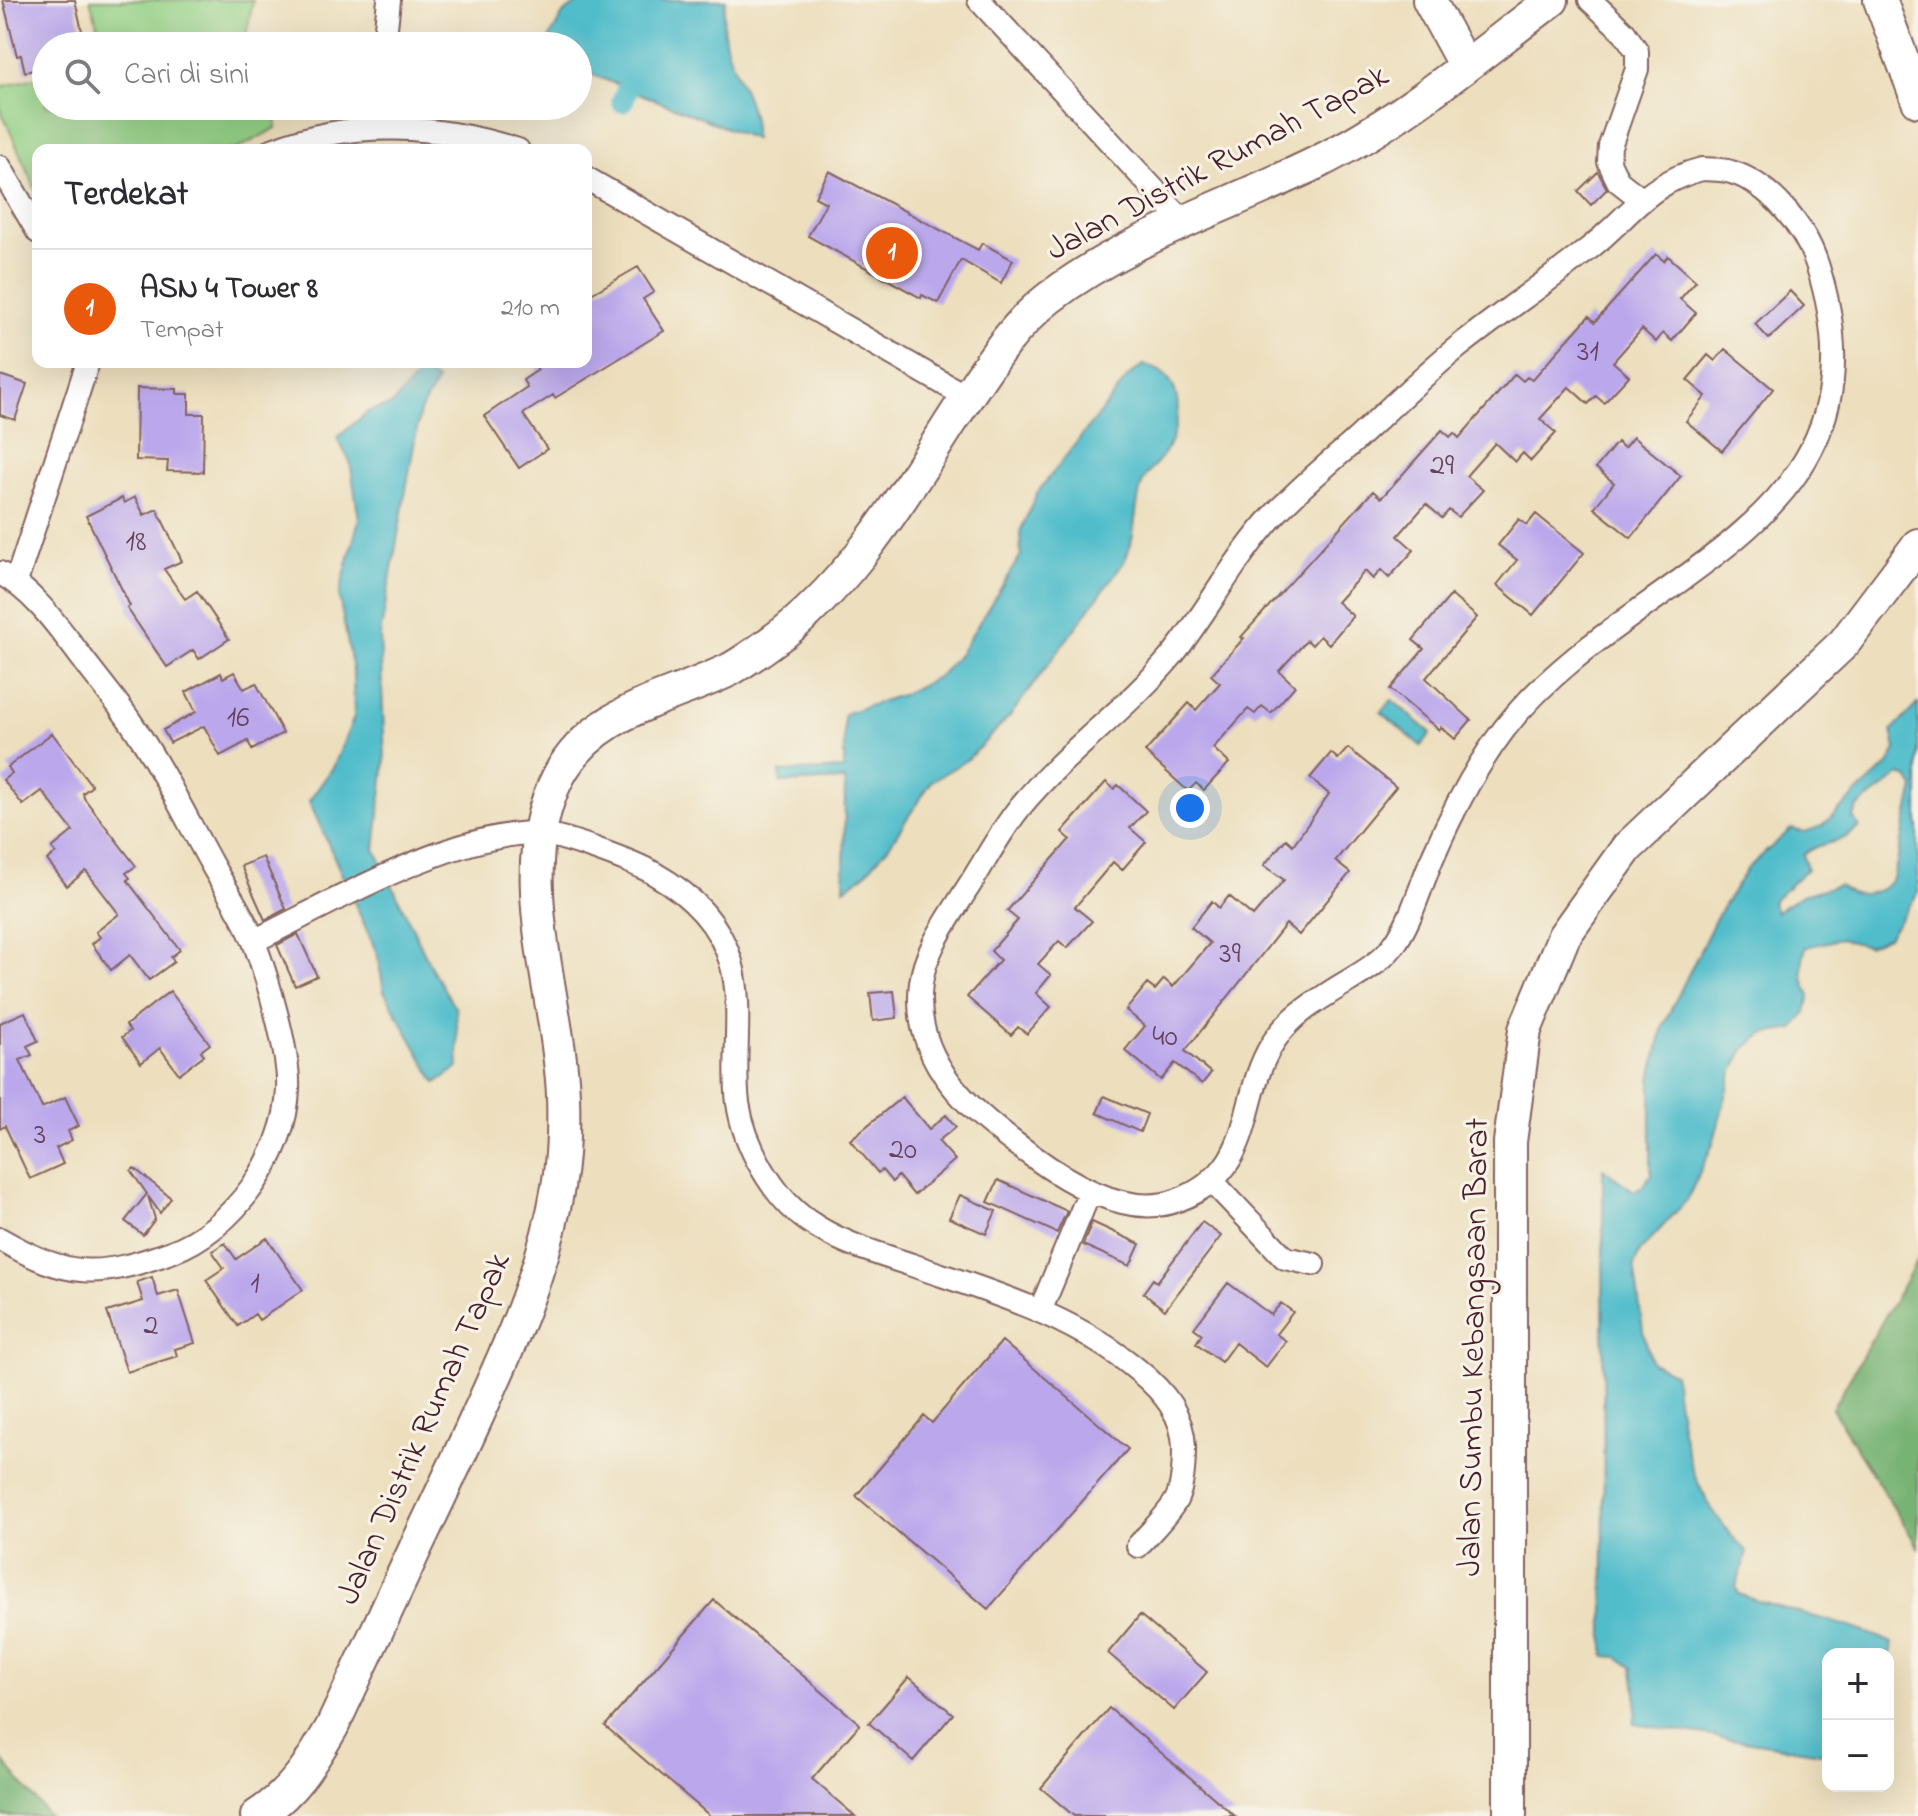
<!DOCTYPE html>
<html lang="id">
<head>
<meta charset="utf-8">
<style>
  :root { --surface:#fff; --page:#f7f7f7; --text:#2b2b33; --muted:#7c7c81; --line:#e1e1e2; --accent:#ea580c }
  body { margin:0; font-family:"Indie Flower",sans-serif; background:var(--page); color:var(--text) }
  .controls { position:absolute; right:24px; bottom:24px; display:grid; overflow:hidden; border-radius:16px; box-shadow:0 8px 32px #0002 }
  .controls button { width:72px; height:72px; display:grid; place-items:center; padding:0; border:0; border-bottom:2px solid var(--line); background:var(--surface); color:var(--text); font:40px sans-serif }
  .you { position:absolute; left:1190px; top:808px; width:28px; height:28px; margin:-20px; border:6px solid #fff; border-radius:50%; background:#1a73e8; box-shadow:0 0 0 12px #1a73e833 }
  .badge { display:grid; place-items:center; width:52px; height:52px; border-radius:50%; background:var(--accent); color:#fff; font-size:26px; font-weight:700 }
  .pin { position:absolute; translate:-50% -50%; border:4px solid #fff; box-shadow:0 2px 8px #0006 }
  .list { margin:0; padding:0; list-style:none }
  h2 { display:flex; justify-content:space-between; align-items:center; height:104px; margin:0; padding:0 32px; font-size:34px }
  h2 small { font-size:26px; font-weight:400; color:var(--muted) }
  .list li { display:grid; grid-template-columns:52px 1fr auto; gap:24px; align-items:center; box-sizing:border-box; height:120px; padding:0 32px; border-top:2px solid var(--line) }
  .list b { display:block; font-size:30px; white-space:nowrap }
  .list p { margin:0; font-size:26px; white-space:nowrap; color:var(--muted) }
  .list em { font-size:26px; font-style:normal; color:var(--muted) }
  .icon { flex:none; width:44px; height:44px; fill:none; stroke:currentColor; stroke-width:2; stroke-linecap:round; stroke-linejoin:round }
  .map { position:relative; flex:none; width:1918px; height:1816px; overflow:hidden }
  .search { position:absolute; background:var(--surface); box-shadow:0 8px 32px #0002; left:32px; top:32px; width:560px; height:88px; display:flex; align-items:center; gap:20px; box-sizing:border-box; padding:0 28px; border-radius:44px; color:var(--muted); font-size:30px }
  .panel { position:absolute; background:var(--surface); box-shadow:0 8px 32px #0002; left:32px; top:144px; width:560px; height:224px; border-radius:16px }
  .map>svg:first-child { display:block }
</style>
</head>
<body>
<div class="map">
<svg width="1918" height="1816" viewBox="0 0 1918 1816">
  <rect width="100%" height="100%" fill="#f7f3e8"/>
  <filter id="ink" filterUnits="userSpaceOnUse"><feTurbulence type="fractalNoise" baseFrequency=".0125" numOctaves="2"/><feDisplacementMap in="SourceGraphic" scale="16" xChannelSelector="R" yChannelSelector="G"/><feConvolveMatrix kernelMatrix="1 2 1 2 8 2 1 2 1" color-interpolation-filters="sRGB"/></filter>
  <filter id="wash" filterUnits="userSpaceOnUse"><feTurbulence type="fractalNoise" baseFrequency=".006" numOctaves="4" result="noise"/><feDisplacementMap in="SourceGraphic" scale="32" xChannelSelector="R" yChannelSelector="G"/><feGaussianBlur stdDeviation="1.8" result="paint"/><feColorMatrix in="noise" values="0 0 0 0 0 0 0 0 0 0 0 0 0 0 0 0 0 1.4 0 .05"/><feComposite in="paint" operator="in"/></filter>
  <g filter="url(#wash)">
    <rect width="100%" height="100%" fill="#eddfbe"/>
    <path fill="#94d186" stroke="#6f7858" stroke-width="2" d="M90 0H253L244 46H104Z
      M46 75V106H275L278 107 276 128 235 150H38V195L0 108V87Z"/>
    <path fill="#77b373" stroke="#60694f" stroke-width="2" d="M1918 1259V1547L1832 1409Z
      M0 1757 49 1816H0Z"/>
    <path fill="#51bdcb" stroke="#4e6e7b" stroke-width="2" fill-rule="evenodd" d="M582 0H726C712 58 757 88 754 139L578 69V46H545L563 14Z
      M1143 365C1185 373 1183 417 1167 449 1160 462 1147 470 1142 484 1133 511 1137 537 1124 562L1010 716 968 759 932 781 889 846 865 874 844 889 845 780 781 783 780 772 844 769V714L904 694 939 676 959 655 1021 555 1020 532 1037 493 1128 377Z
      M421 371 437 381 420 411 380 636 385 762 375 849 432 969 456 1009 459 1067 436 1083 384 991 377 953 309 801 334 766 354 717 353 671 339 596 359 519 350 461 337 438 369 411 392 405Z
      M1392 700 1431 733 1421 746 1381 712Z
      M1918 703V893L1888 937 1868 946 1840 939 1806 947C1800 966 1801 978 1810 995L1806 1012 1794 1029 1763 1034 1744 1049 1733 1070 1713 1144 1687 1200 1640 1251 1634 1265 1643 1331 1652 1363 1674 1373C1681 1447 1693 1498 1747 1552L1736 1587 1739 1594C1789 1614 1844 1620 1892 1643L1888 1670V1654H1828V1754L1634 1724C1638 1706 1636 1685 1632 1667L1618 1657 1604 1656 1603 1169 1634 1191 1643 1187 1651 1174V1080L1663 1026 1717 916 1748 868 1791 829 1805 832 1822 826 1889 764 1896 749 1892 731ZM1900 775 1908 778 1914 788 1893 879C1880 896 1855 899 1838 885L1802 895 1776 912 1772 902 1807 869 1803 855C1817 841 1839 847 1859 827L1853 818 1858 807Z"/>
    <g fill="none" stroke-linecap="round" stroke-linejoin="round">
      <path stroke="#51bdcb" stroke-width="22" d="M622 102 628 88"/>
    </g>
    <g id="blocks">
      <path fill="#bba8ec" d="M3 0H75L84 40 46 46V67L25 72 21 55 17 56Z
        M829 171 978 250 982 243 1013 260 1001 283 961 260 938 303 922 295 921 298 808 236 826 203 815 197Z
        M1598 172 1607 189 1591 205 1578 191Z
        M1656 254 1664 261 1668 256 1696 281 1680 299 1696 313 1672 341 1663 333 1656 342 1642 329 1613 362 1629 376 1604 403 1596 396 1588 404 1569 387 1540 419 1556 433 1531 461 1523 453 1515 462 1495 443 1466 476 1483 490 1458 517 1449 510 1442 518 1426 504 1398 536 1414 550 1389 578 1381 570 1373 579 1365 571 1337 602 1353 616 1329 644 1320 636 1312 645 1307 640 1279 671 1295 686 1271 713 1262 706 1255 714 1248 709 1213 748 1229 763 1204 790 1196 783 1188 791 1145 752 1189 703 1196 710 1220 683 1211 675 1244 638 1241 637 1373 491 1381 498 1385 494 1442 430 1450 437 1454 433 1459 438 1515 374 1523 381 1527 377 1532 380 1589 316 1595 322Z
        M638 267 654 292 643 299 664 331 555 398 553 395 523 414 547 449 519 468 484 416 527 387 523 380 538 370 533 362H586V297Z
        M1790 291 1804 306 1769 339 1755 324Z
        M1725 349 1773 389 1722 451 1686 421 1706 396 1687 380 1708 355 1715 361Z
        M0 375 27 384 15 420 0 415Z
        M137 388 177 389V394H189V414H204L203 472 167 471 168 461 136 460Z
        M1633 437 1681 476 1631 538 1594 508 1614 483 1596 468 1617 442 1624 448Z
        M135 497 144 515 157 509 182 561 164 569 185 599 197 591 229 639 199 659 193 650 167 667 127 608 130 606 86 516 122 498 124 503Z
        M1536 514 1584 553 1533 615 1497 585 1517 560 1498 545 1519 519 1527 525Z
        M1451 595 1477 617 1426 678 1471 720 1455 739 1441 727 1439 730 1390 689 1424 649 1413 640Z
        M234 672 244 689 256 683 283 733 252 750 248 741 220 756 204 726 170 743 163 730 196 712 186 692 221 673 223 678Z
        M52 733 92 786 83 793 84 798 136 866 126 873 130 878 127 880 180 950 171 957 174 962 149 980 130 955 111 970 92 944 100 937 96 932 119 914 86 871 67 886 47 860 56 853 52 848 73 831 42 791 23 805 3 780 12 773 8 767Z
        M1348 748 1396 787 1335 861 1350 873 1299 935 1286 924 1185 1051 1211 1073 1202 1084 1175 1063 1161 1080 1125 1050 1145 1026 1126 1010 1147 984 1155 990 1164 979 1173 987 1210 943 1191 927 1212 901 1219 908 1229 896 1253 916 1284 880 1264 865 1286 839 1293 845 1329 794 1310 778 1331 753 1338 759Z
        M1106 782 1114 789 1118 785 1146 811 1130 828 1146 842 1122 870 1113 862 1075 907 1092 921 1067 948 1059 941 1038 964 1051 975 1036 993 1051 1007 1027 1034 1018 1027 1011 1035 967 997 1000 960 991 951 1018 920 1007 911 1070 839 1062 832Z
        M263 857 286 909 265 920 241 866Z
        M298 934 317 976 295 986 277 945Z
        M170 991 210 1044 201 1051 204 1055 179 1074 160 1048 141 1063 122 1037 130 1031 126 1025Z
        M894 991 897 1018 873 1021 870 993Z
        M25 1012 38 1041 27 1046 32 1055 20 1060 42 1108 65 1097 79 1126 68 1131 72 1140 56 1148 63 1164 30 1179 5 1126 0 1129V1023Z
        M1104 1096 1147 1114 1140 1132 1097 1113Z
        M902 1097 929 1129 946 1115 956 1127 938 1141 955 1160 914 1195 898 1176 892 1182 882 1170 878 1173 850 1140Z
        M134 1168 171 1198 160 1213 148 1196 155 1219 143 1235 125 1221 147 1194 131 1171Z
        M998 1180 1067 1211 1057 1233 988 1202Z
        M960 1195 996 1211 986 1234 949 1218Z
        M1092 1222 1140 1244 1130 1266 1083 1245Z
        M1202 1222 1221 1236 1165 1310 1143 1293 1153 1279 1157 1282Z
        M267 1238 303 1290 259 1320 255 1314 238 1326 206 1280 224 1268 212 1251 225 1243 236 1259Z
        M152 1277 158 1296 178 1290 195 1343 175 1349 177 1356 127 1372 107 1312 143 1301 137 1282Z
        M1228 1283 1271 1315 1281 1303 1293 1312 1276 1334 1286 1341 1266 1367 1235 1343 1221 1362 1196 1343 1202 1334 1194 1328Z
        M1002 1341 1128 1449 988 1609 856 1496 924 1416 932 1423Z
        M714 1600 860 1724 812 1779 855 1816H710L605 1726Z
        M1140 1615 1207 1672 1174 1710 1108 1653Z
        M909 1677 953 1714 913 1761 869 1723Z
        M1109 1708 1235 1816H1074L1041 1788Z"/>
    </g>
  </g>
  <g filter="url(#ink)">
    <use href="#blocks" fill-opacity="0" stroke="#83625e" stroke-width="2"/>
    <g fill="none" stroke-linecap="round" stroke-linejoin="round">
      <defs>
        <path id="street" d="M979 0 1183 221
          M1590 0 1624 32 1637 51V69L1610 146 1609 162 1618 181 1641 199
          M384 46 389 0
          M272 150C350 119 439 124 518 150
          M0 167 38 232
          M1702 169C1712 170 1722 169 1731 172 1769 183 1805 227 1817 264 1902 528 1630 567 1505 728 1476 766 1453 810 1434 854 1421 883 1412 921 1393 946 1374 970 1347 980 1323 997 1302 1010 1284 1024 1271 1046 1238 1101 1257 1170 1178 1200 1129 1219 1069 1183 1031 1155 972 1113 911 1062 921 983 925 950 948 920 965 892 983 865 999 833 1020 807 1066 751 1128 709 1174 653 1210 608 1236 555 1276 513 1299 488 1326 466 1351 444 1386 412 1421 377 1458 347 1500 314 1544 284 1586 251 1629 218 1646 183 1702 169Z
          M586 178 967 397
          M0 573C34 592 56 624 79 654 96 677 114 698 130 721 161 766 185 816 211 863 225 889 244 915 254 942 267 976 290 1054 288 1089 286 1155 233 1230 171 1252 97 1279 68 1278 0 1239
          M16 582 88 362
          M254 941C331 903 449 834 535 833 557 833 635 862 655 874 690 894 719 922 731 962 744 1007 732 1057 738 1103 744 1145 773 1197 808 1221 839 1243 877 1253 912 1265 993 1293 1073 1315 1140 1372 1164 1392 1183 1415 1184 1447 1184 1463 1183 1489 1175 1502 1165 1518 1150 1532 1138 1546
          M1211 1180 1285 1258 1313 1264
          M1041 1309 1090 1191"/>
        <path id="secondary" d="M1429 0 1465 66
          M1880 0 1918 101
          M257 1816C293 1793 311 1763 332 1727 374 1637 416 1546 459 1456 499 1368 542 1283 558 1187 563 1158 564 1124 563 1095 559 995 509 872 558 777 593 710 667 700 729 670 748 660 768 644 786 631 857 574 907 490 956 414 984 372 1009 329 1049 298 1128 237 1227 207 1316 163 1402 121 1476 57 1552 0
          M1510 1816V1142L1525 1030 1564 936 1627 848 1844 643 1918 545"/>
      </defs>
      <use href="#street" stroke="#83625e" stroke-width="26"/>
      <use href="#secondary" stroke="#83625e" stroke-width="36"/>
      <use href="#street" stroke="#fff" stroke-width="22"/>
      <use href="#secondary" stroke="#fff" stroke-width="32"/>
    </g>
  </g>
  <g text-anchor="middle" dominant-baseline="central" stroke-width="6" stroke-linejoin="round" paint-order="stroke">
    <g font-size="30" fill="#66415b">
      <text x="1588" y="353">31</text>
      <text x="1442" y="467">29</text>
      <text x="136" y="543">18</text>
      <text x="238" y="719">16</text>
      <text x="1230" y="955">39</text>
      <text x="1165" y="1038">40</text>
      <text x="40" y="1136">3</text>
      <text x="903" y="1151">20</text>
      <text x="255" y="1285">1</text>
      <text x="151" y="1327">2</text>
    </g>
    <g font-size="34" fill="#4a1f2b" stroke="#f7f3e8">
      <text transform="translate(1218 164) rotate(-28)">Jalan Distrik Rumah Tapak</text>
      <text transform="translate(1475 1347) rotate(-89)">Jalan Sumbu Kebangsaan Barat</text>
      <text transform="translate(425 1429) rotate(-66)">Jalan Distrik Rumah Tapak</text>
    </g>
  </g>
</svg>
<div class="controls">
<button>+</button>
<button>−</button>
</div>
<div class="you"></div>
<div class="pin badge" style="left:892px;top:253px">1</div>
<div class="search"><svg class="icon" aria-label="search" viewBox="0 0 24 24"><circle cx="10" cy="10" r="6"/><path d="M15 15l6 6"/></svg>Cari di sini</div>
<section class="panel">
<h2>Terdekat<small></small></h2>
<ul class="list">
<li><span class="badge">1</span><div><b>ASN 4 Tower 8</b><p>Tempat</p></div><em>210 m</em></li>
</ul>
</section>
</div>
</body>
</html>
